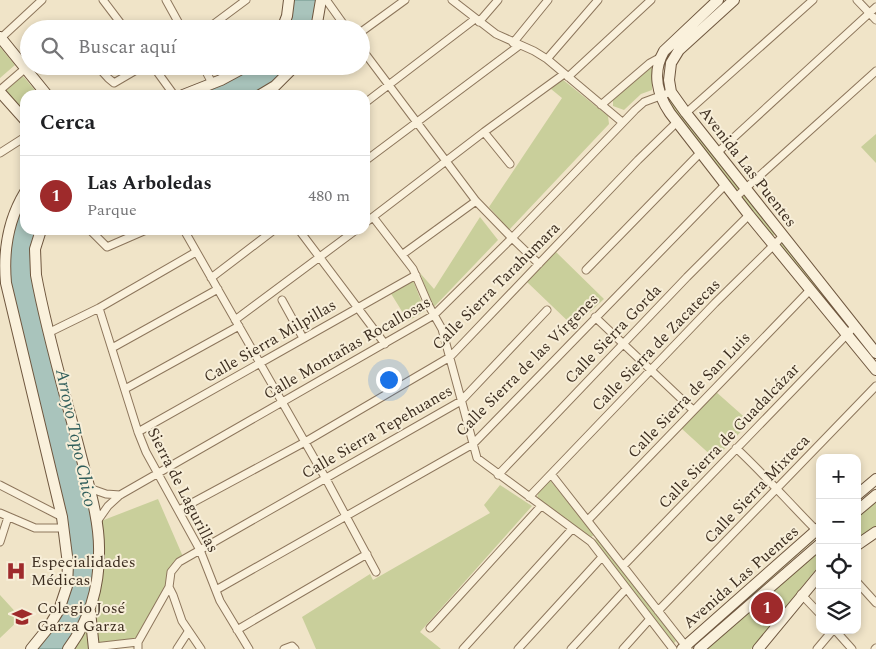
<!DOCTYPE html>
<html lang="es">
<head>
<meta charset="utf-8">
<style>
  :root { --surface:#fff; --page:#f6f6f6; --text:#202124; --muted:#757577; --line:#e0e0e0; --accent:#9e2a2b }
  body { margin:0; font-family:Spectral,serif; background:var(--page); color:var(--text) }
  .controls { position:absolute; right:15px; bottom:15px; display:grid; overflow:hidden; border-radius:10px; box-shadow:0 2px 8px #0003 }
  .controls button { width:45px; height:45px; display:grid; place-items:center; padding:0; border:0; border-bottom:1px solid var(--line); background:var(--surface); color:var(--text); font:25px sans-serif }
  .you { position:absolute; left:388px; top:379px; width:18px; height:18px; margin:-12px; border:4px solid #fff; border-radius:50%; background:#1a73e8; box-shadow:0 0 0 8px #1a73e833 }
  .badge { display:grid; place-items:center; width:32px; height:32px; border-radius:50%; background:var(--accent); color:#fff; font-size:16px; font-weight:700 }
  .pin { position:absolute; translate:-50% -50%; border:2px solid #fff; box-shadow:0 1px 5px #0006 }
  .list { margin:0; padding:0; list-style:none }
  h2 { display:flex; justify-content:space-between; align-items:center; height:65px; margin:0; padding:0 20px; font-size:21px }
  h2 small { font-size:16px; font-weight:400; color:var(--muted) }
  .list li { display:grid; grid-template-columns:32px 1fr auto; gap:15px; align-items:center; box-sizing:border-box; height:80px; padding:0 20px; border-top:1px solid var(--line) }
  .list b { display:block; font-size:19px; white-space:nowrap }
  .list p { margin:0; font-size:16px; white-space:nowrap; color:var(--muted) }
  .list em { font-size:16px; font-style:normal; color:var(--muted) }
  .icon { flex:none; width:28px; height:28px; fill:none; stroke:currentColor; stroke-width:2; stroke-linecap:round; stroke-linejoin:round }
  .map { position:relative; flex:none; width:876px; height:649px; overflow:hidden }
  .search { position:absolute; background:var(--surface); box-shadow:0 2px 8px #0003; left:20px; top:20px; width:350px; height:55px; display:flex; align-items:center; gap:12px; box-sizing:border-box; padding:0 18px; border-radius:28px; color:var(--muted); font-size:19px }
  .panel { position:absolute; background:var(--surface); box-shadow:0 2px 8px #0003; left:20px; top:90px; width:350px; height:145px; border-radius:15px }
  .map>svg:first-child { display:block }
</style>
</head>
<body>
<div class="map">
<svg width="876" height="649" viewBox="0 0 876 649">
  <rect width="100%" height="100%" fill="#f0e4c8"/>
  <path fill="#c9cf9b" d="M0 47 15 65 0 78Z
    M652 65V90L641 94 624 110 613 106V99Z
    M23 76 39 95H25V113L5 90Z
    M562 79 608 116 609 124 509 230 489 207 562 98 551 89Z
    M668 96 739 188 736 191 662 97Z
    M876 134V163L861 147Z
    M744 195 776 233 772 237 739 198Z
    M480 217 498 240 433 308 420 273 434 289Z
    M780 240 849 324 847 327 776 242Z
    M556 252 604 299 574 327 527 282Z
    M413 280 425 311 408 321 390 292Z
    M715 391 750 422 715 459 681 428Z
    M550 480 594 535 591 537 538 501C536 490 541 485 550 480Z
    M500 485 532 506 420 632 441 649H316L302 617 370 574 373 580 490 513 484 505Z
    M158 499 184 559 175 566 169 587 138 642 94 649H68L96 523Z
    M876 499V529L857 542V515Z
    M820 531V535L697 644 695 641Z
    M598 537 676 641 671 646 593 542Z
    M820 547V568L814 572 751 649H702Z
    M0 595 21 618 0 638Z"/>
  <path fill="#a9c4bc" stroke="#6f938a" d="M289 0H320L316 29H282Z
    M247 66H295L260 95H185Z
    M25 193V230H41L34 261 98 535 95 593 68 649H31L59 610 68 564 5 263Z"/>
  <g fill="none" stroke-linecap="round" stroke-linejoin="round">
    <defs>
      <path id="street" d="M103 0 125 29
        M166 0 182 29
        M452 0 496 34 534 51 547 59 622 122
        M857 0 876 20
        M327 1 347 29
        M479 22 498 0
        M207 29 246 0
        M361 32 405 0
        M1 38 42 0
        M513 43 548 0
        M361 48 476 201 512 238 539 264
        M547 59 598 0
        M97 66 108 78 114 83 143 66
        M153 66 174 95
        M203 66 212 83
        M568 77 651 0
        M0 90 28 66
        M365 103 475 19
        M601 105 650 63 661 57
        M686 113 813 0
        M484 132 510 164
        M718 152 876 7
        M0 153 25 137
        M365 161 520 45
        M736 197 876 71
        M373 217 413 269 429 306 442 329 477 458 591 542 673 649
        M365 223 484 132 564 74
        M90 230 107 247 146 230
        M184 230 326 479 376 572
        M299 230 385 344
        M403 254 476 201
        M586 270 701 152
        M211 278 274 230
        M282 300 303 338
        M99 308 138 432 146 452 200 550 220 601 249 649
        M595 317 693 410
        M235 320 356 230
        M50 332 99 308 196 252
        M112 348 218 289
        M125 389 239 326
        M138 432 416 275
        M736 448C765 475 791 505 819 533
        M551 474 688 649
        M498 475 687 277 749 215
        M0 485 62 517
        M89 488 106 494 120 495
        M529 497 715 303 783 236
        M179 510 305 442 450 357 638 160 677 122
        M0 513 35 528H64
        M588 520 810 290
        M96 523 108 506 120 495 434 315 512 238 635 110 644 102 671 92
        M0 542 8 517
        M623 566 855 326
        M857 582 876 603
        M169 587 173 595 182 621 201 649
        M216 590 473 444 726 184
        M801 594 820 614
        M658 611 876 386
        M430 628 541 506
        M237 630 367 554
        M835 630 852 649
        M94 647 138 642
        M138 649V642L169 587 171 572 179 562 461 401 547 310
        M177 649 188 632
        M284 649 292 646 295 649
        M463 649 572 529
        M518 649 602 557
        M571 649 626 589
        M623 649 649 620
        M817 649 833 630
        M875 649 876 648"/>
      <path id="secondary" d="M718 0 664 51C652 72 657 94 670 113L749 215 876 370
        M734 0 679 50 671 63 669 80 671 92 686 113 876 353
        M282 29 287 16 289 0
        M316 29 321 0
        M0 37 47 95
        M0 92 25 120
        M183 95 221 80 247 66
        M260 95 275 86 295 66
        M25 192C8 220 3 250 6 283L62 517 68 564 67 586 59 610 48 628 31 649
        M41 230 35 249 36 275C47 335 66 397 81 456 89 487 100 521 99 553 99 588 89 621 68 649
        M857 495 876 479
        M857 511 876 495
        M857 545 876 532
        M90 611 94 649
        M682 649 820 527
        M699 649 820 544
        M758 649 820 574"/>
    </defs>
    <use href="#street" stroke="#8d765c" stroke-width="9"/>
    <use href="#secondary" stroke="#6f573f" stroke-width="12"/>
    <use href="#street" stroke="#faf1dc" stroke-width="7"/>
    <use href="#secondary" stroke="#faf1dc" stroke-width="10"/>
  </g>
  <defs>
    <symbol id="hospital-bare" viewBox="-9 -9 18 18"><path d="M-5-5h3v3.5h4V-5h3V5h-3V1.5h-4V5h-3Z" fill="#9e2a2b" stroke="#f7eed8" stroke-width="2.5" paint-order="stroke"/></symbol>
    <symbol id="school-bare" viewBox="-9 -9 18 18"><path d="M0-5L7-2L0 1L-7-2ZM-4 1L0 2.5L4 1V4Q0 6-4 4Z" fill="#9e2a2b" stroke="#f7eed8" stroke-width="2.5" paint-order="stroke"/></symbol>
  </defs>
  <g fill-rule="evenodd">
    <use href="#hospital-bare" x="2" y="557" width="28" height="28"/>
    <use href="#school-bare" x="8" y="603" width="28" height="28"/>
  </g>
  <g text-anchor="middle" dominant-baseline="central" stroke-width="4" stroke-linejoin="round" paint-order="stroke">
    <g font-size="16" fill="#3d2e20" stroke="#f7eed8">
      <text transform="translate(748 167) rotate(52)">Avenida Las Puentes</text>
      <text transform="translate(496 286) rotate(-45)">Calle Sierra Tarahumara</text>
      <text transform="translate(613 334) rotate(-46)">Calle Sierra Gorda</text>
      <text transform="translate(270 341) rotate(-30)">Calle Sierra Milpillas</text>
      <text transform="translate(656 345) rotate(-46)">Calle Sierra de Zacatecas</text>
      <text transform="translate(347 348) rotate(-30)">Calle Montañas Rocallosas</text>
      <text transform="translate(527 365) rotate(-45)">Calle Sierra de las Vírgenes</text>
      <text transform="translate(689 395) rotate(-46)">Calle Sierra de San Luis</text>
      <text transform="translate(377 432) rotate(-30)">Calle Sierra Tepehuanes</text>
      <text transform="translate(729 436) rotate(-46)">Calle Sierra de Guadalcázar</text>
      <text transform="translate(757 489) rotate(-46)">Calle Sierra Mixteca</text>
      <text transform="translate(183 490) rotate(63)">Sierra de Lagurillas</text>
      <text transform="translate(741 577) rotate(-41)">Avenida Las Puentes</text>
    </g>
    <g font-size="16" fill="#3d2e20" stroke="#f7eed8" text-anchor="start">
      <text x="31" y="562">Especialidades<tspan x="31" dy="18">Médicas</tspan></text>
      <text x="37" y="608">Colegio José<tspan x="37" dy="18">Garza Garza</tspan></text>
    </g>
    <g font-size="18" font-style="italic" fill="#2f5d5a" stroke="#f7eed8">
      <text transform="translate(76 438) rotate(78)">Arroyo Topo Chico</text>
    </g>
  </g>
</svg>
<div class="controls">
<button>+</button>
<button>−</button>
<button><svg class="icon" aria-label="locate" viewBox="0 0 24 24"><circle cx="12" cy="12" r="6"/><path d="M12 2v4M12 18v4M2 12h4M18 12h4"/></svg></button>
<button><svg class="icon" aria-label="layers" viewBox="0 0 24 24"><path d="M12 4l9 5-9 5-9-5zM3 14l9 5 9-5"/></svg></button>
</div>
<div class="you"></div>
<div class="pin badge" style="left:767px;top:608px">1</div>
<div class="search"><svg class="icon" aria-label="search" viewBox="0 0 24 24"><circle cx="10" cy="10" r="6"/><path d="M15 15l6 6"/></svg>Buscar aquí</div>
<section class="panel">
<h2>Cerca<small></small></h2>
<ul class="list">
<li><span class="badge">1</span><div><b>Las Arboledas</b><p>Parque</p></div><em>480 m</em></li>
</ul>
</section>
</div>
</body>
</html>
